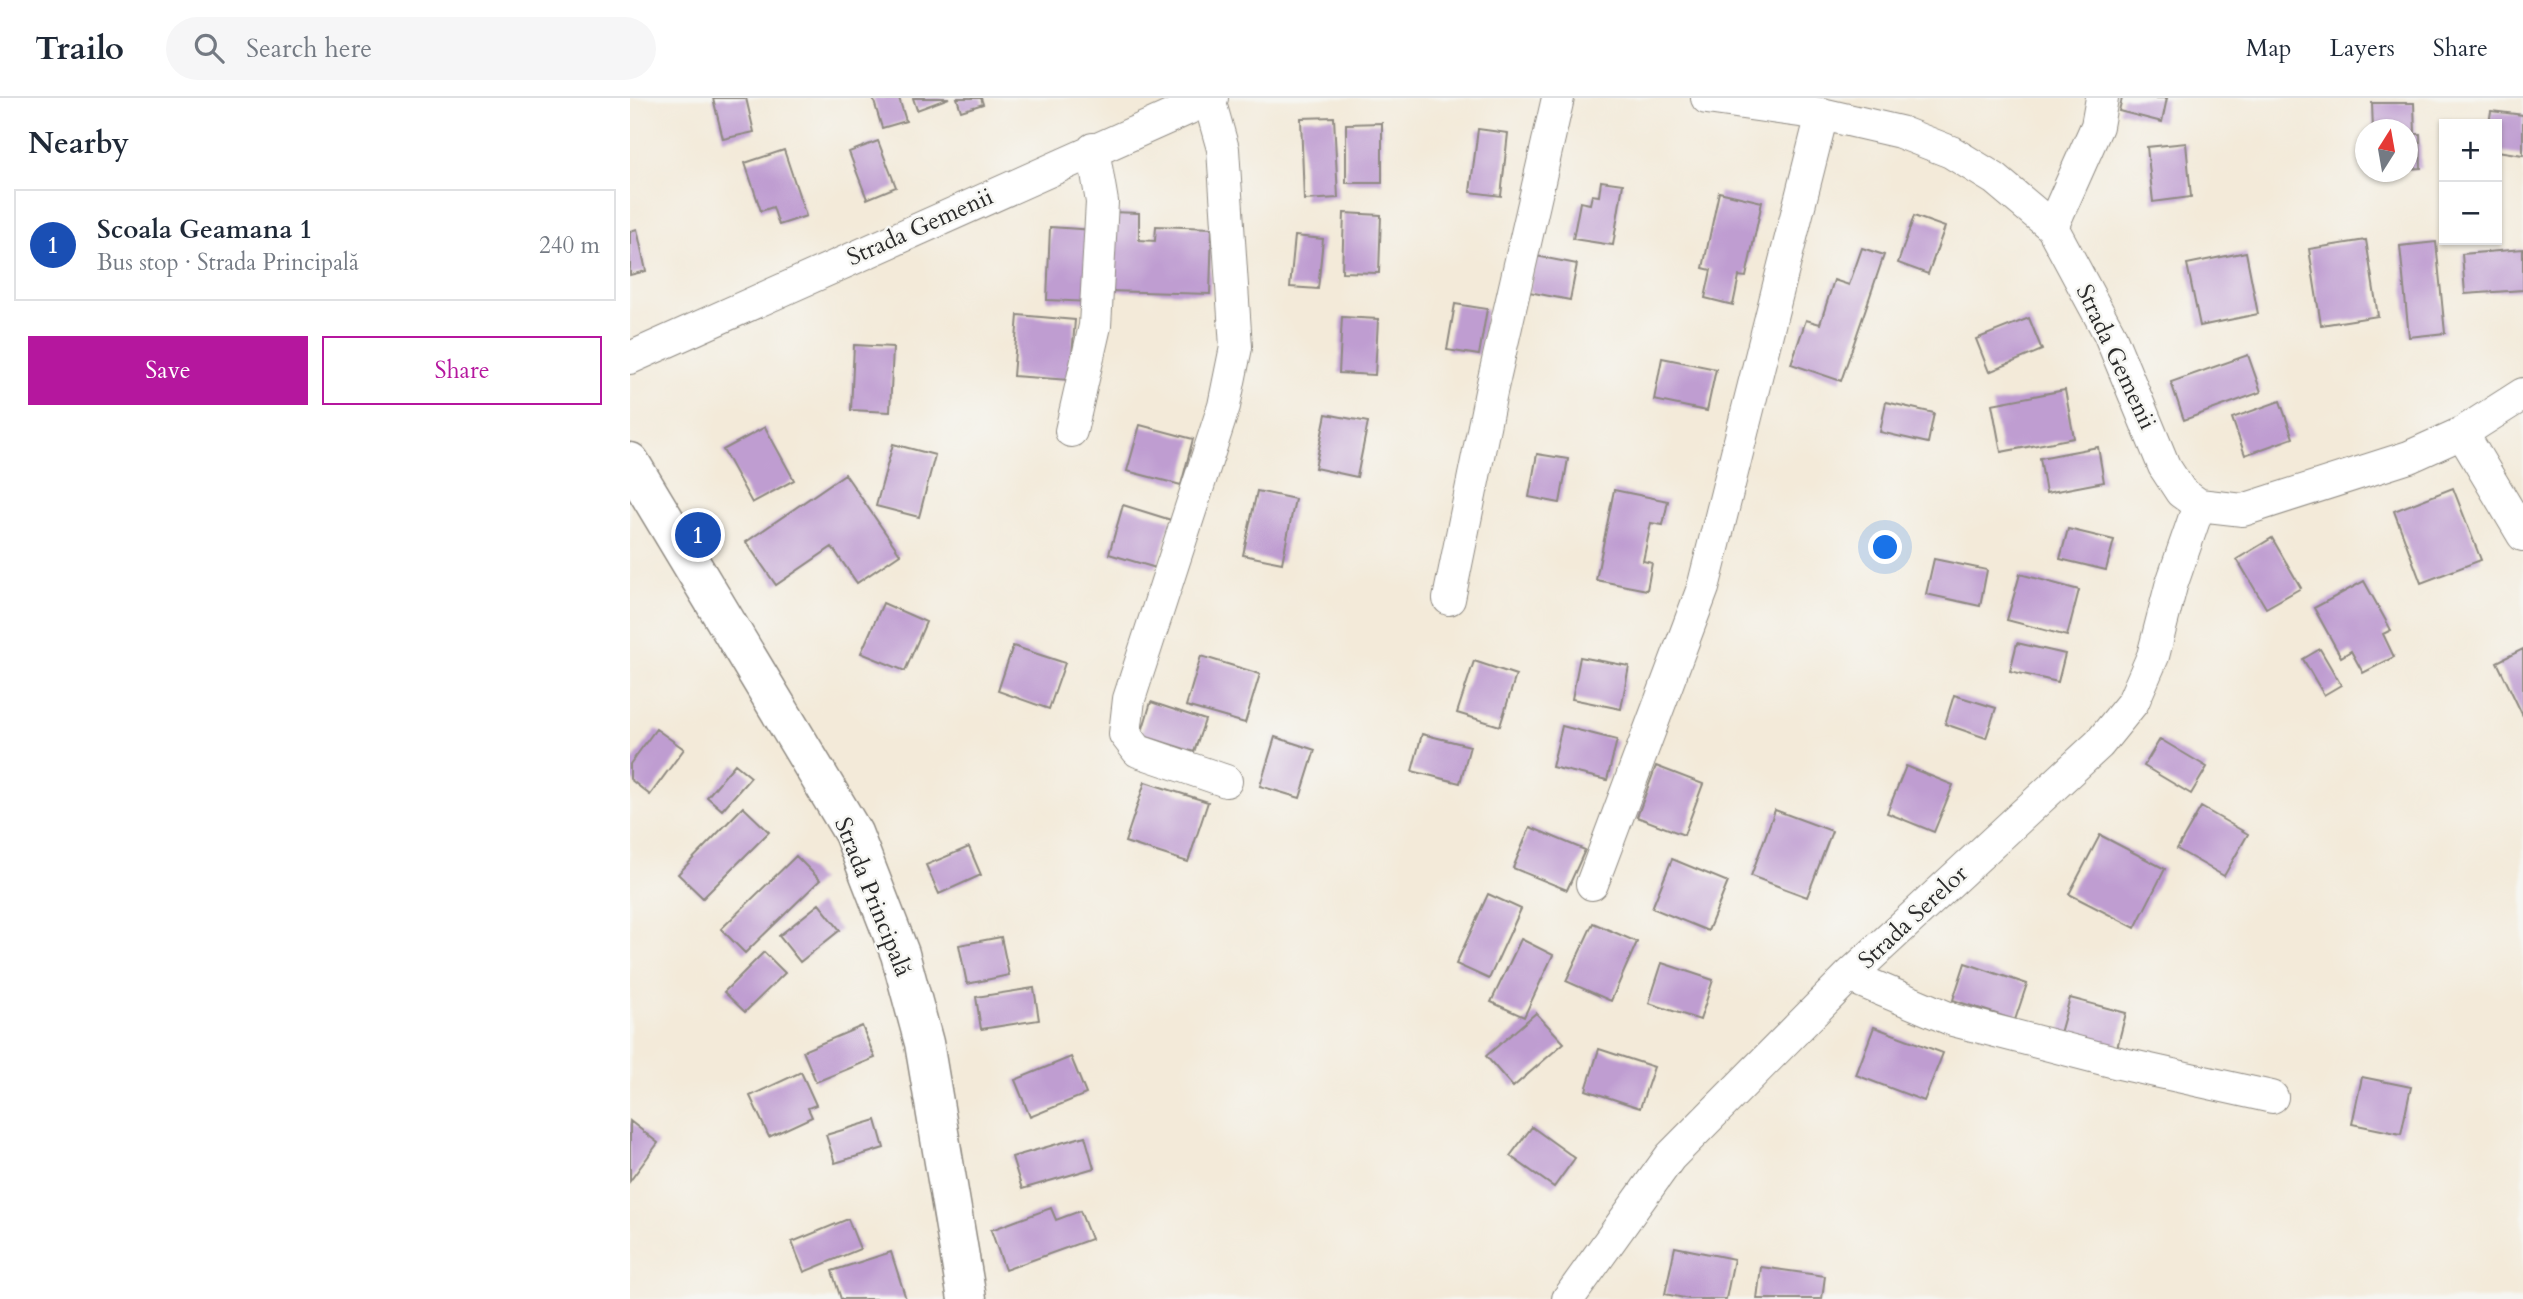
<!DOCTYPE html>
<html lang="en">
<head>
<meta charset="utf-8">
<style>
  :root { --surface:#fff; --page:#f6f6f7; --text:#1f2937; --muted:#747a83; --line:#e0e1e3; --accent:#b5179e }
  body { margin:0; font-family:Cardo,serif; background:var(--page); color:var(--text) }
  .controls { position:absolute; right:21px; top:21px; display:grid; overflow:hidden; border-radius:0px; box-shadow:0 2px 5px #0004 }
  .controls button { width:63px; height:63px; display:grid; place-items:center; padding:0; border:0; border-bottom:2px solid var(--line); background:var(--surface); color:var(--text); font:35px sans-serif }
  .compass { position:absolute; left:1725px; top:21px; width:63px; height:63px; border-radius:50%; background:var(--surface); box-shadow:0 2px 5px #0004; rotate:11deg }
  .you { position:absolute; left:1256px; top:450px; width:24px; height:24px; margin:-18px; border:5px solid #fff; border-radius:50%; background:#1a73e8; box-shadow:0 0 0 10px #1a73e833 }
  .badge { display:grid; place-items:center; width:46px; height:46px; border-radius:50%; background:var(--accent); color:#fff; font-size:23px; font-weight:700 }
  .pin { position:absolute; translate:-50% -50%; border:4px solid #fff; box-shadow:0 2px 7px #0006 }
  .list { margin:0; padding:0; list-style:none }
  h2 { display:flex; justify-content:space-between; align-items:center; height:91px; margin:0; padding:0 28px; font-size:30px }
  h2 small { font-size:23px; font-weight:400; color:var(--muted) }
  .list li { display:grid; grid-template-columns:46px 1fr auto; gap:21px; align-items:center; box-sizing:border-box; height:112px; margin:0 14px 14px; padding:0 14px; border:2px solid var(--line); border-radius:0px }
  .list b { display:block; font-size:26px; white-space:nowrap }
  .list p { margin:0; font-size:23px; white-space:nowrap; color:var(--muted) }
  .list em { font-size:23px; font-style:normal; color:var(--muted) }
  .actions { display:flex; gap:14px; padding:21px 28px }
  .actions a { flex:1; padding:16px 0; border:2px solid var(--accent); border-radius:0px; text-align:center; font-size:24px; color:var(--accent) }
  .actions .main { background:var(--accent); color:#fff }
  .icon { flex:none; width:38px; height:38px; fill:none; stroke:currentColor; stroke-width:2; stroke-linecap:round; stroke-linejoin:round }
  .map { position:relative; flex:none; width:1893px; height:1201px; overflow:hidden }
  header { display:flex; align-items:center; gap:42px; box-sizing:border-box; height:98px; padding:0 35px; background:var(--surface); border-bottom:2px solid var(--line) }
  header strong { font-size:33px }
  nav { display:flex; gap:38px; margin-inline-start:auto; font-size:24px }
  .search { width:490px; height:63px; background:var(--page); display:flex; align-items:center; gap:18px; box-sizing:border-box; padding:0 24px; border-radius:38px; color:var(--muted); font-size:26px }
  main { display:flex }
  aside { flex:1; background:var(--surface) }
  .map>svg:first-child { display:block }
</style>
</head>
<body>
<header>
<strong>Trailo</strong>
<div class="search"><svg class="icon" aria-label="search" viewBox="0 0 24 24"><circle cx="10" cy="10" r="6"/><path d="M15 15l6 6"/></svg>Search here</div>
<nav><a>Map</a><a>Layers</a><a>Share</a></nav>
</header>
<main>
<aside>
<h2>Nearby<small></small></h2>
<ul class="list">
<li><span class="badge" style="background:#1a4fb4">1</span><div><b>Scoala Geamana 1</b><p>Bus stop · Strada Principală</p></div><em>240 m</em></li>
</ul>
<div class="actions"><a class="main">Save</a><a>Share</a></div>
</aside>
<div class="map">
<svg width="1893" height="1201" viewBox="0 0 1893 1201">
  <rect width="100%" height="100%" fill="#f6f6f2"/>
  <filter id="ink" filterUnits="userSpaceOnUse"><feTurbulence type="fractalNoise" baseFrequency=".0143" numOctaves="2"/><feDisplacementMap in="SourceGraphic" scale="14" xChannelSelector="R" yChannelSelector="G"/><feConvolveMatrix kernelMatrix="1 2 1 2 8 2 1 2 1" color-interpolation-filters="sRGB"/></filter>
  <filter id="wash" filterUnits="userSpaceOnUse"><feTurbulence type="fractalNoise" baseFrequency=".00686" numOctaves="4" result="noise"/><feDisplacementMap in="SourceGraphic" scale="28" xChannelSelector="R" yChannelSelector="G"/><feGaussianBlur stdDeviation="1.57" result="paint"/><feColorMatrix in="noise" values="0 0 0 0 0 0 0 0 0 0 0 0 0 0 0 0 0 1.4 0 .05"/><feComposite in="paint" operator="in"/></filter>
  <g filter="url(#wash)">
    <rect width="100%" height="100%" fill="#f3ead9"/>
    <g id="blocks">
      <path fill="#bf9dd1" d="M83 0H116L124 34 93 41Z
        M243 0H269L276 23 252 30Z
        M283 0H319L287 12Z
        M327 0H351L353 6 331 13Z
        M1492 0H1537L1532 24 1489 13Z
        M1742 5H1784L1785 36H1790L1791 70 1778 71V32H1743Z
        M1861 13 1893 17V57L1867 53V26H1859Z
        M704 19 708 100 674 102 671 20Z
        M752 25V85H716V26Z
        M848 31 878 35 871 98 840 94Z
        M248 43 266 89 237 101 219 54Z
        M1556 45 1561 99 1523 104 1517 49Z
        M154 52 176 118 149 127 143 109 131 113 115 65Z
        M971 83 993 86 983 147 943 141 950 104 960 106 962 97 969 98Z
        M1089 94 1132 104 1116 179 1109 178 1103 207 1075 200 1081 172 1073 170Z
        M480 114 509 115V142L525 143 526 128 582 130 580 196 478 193Z
        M714 115 751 117 749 175 712 174Z
        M1284 118 1315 129 1298 176 1268 165Z
        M420 129 464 132 461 204 417 202Z
        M7 131 16 173 0 177V133Z
        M665 138 693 141 688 191 660 189Z
        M1736 142 1748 218 1691 227 1679 151Z
        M1806 144 1815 235 1779 239 1770 148Z
        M1232 150 1254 157 1211 283 1161 266 1176 222 1190 226 1204 182 1219 187Z
        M1893 151V192L1835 196 1832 156Z
        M1616 154 1628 216 1570 228 1557 166Z
        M906 158 947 166 940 202 899 194Z
        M825 206 857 211 849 257 817 252Z
        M388 217 445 222 440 282 383 278Z
        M712 219 748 221 745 277 709 275Z
        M1399 220 1412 252 1359 274 1346 241Z
        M224 247 263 249 260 314 221 312Z
        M1618 257 1631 294 1554 322 1541 284Z
        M1032 260 1086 271 1077 313 1024 302Z
        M1435 292 1444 340 1371 354 1362 306Z
        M1650 303 1663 340 1615 357 1602 320Z
        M1256 304 1304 315 1298 345 1250 334Z
        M696 316 738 324 727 379 685 370Z
        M510 327 563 341 551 387 497 373Z
        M135 329 164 382 122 405 93 352Z
        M263 346 305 357 289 419 246 408Z
        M1468 349 1474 384 1416 395 1410 360Z
        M907 356 938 361 930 405 899 399Z
        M215 376 270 456 227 485 202 449 146 487 116 444Z
        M1823 390 1851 462 1791 485 1764 413Z
        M984 392 1038 403 1033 427 1021 425 1013 463 1022 465 1017 492 966 482Z
        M627 393 665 401 652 465 613 457Z
        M493 407 541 422 526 470 479 456Z
        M1438 431 1484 442 1476 472 1430 461Z
        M1642 440 1671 490 1636 510 1607 461Z
        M1304 461 1357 472 1350 508 1296 496Z
        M1390 476 1449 492 1437 538 1377 522Z
        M1734 483 1761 532 1753 536 1764 559 1733 575 1721 553 1711 559 1684 510Z
        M253 505 296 524 275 573 231 555Z
        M1387 545 1435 556 1428 584 1380 573Z
        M383 548 435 565 419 611 368 593Z
        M1690 551 1711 587 1694 597 1673 561Z
        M1893 551V618L1867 564Z
        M571 558 630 576 615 625 556 608Z
        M950 559 999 568 991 611 942 601Z
        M844 563 886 577 870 628 827 615Z
        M1324 597 1366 610 1356 640 1315 626Z
        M521 604 575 622 564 654 511 637Z
        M932 628 987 642 977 682 922 669Z
        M26 631 54 651 20 697 0 681V666Z
        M792 636 840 648 830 685 782 673Z
        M645 639 685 652 670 700 630 688Z
        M1530 641 1577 669 1561 696 1514 668Z
        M105 666 121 679 92 712 77 699Z
        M1026 668 1073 686 1054 737 1007 719Z
        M1276 668 1323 687 1304 734 1257 715Z
        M515 684 578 704 558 764 495 744Z
        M113 709 139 734 73 800 48 776Z
        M1571 709 1618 736 1594 778 1547 751Z
        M1145 712 1202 733 1177 799 1121 778Z
        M900 729 955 752 937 792 883 770Z
        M1470 737 1535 771 1505 830 1439 796Z
        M339 749 351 777 309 796 296 767Z
        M166 758 190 782 115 855 91 831Z
        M1042 761 1098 784 1078 833 1022 810Z
        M858 796 891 811 859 881 826 866Z
        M189 806 210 832 170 864 149 838Z
        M963 825 1007 844 981 903 936 883Z
        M371 839 379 877 337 886 329 847Z
        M891 841 923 857 894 919 861 904Z
        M134 854 155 875 115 914 94 894Z
        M1032 865 1083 882 1070 922 1019 905Z
        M1335 865 1397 886 1385 922 1323 902Z
        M404 890 409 922 351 931 346 899Z
        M1440 900 1496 915 1487 950 1430 935Z
        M906 915 934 945 883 989 856 958Z
        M232 928 245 960 186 984 173 953Z
        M1244 929 1313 955 1294 1003 1226 977Z
        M969 951 1024 969 1010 1010 956 992Z
        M441 959 456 996 400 1019 385 982Z
        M171 974 186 1007 178 1010 182 1019 139 1039 120 998Z
        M1732 979 1781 989 1771 1036 1722 1026Z
        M246 1022 254 1050 205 1065 196 1037Z
        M0 1023 28 1045 0 1083Z
        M902 1029 945 1060 924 1089 880 1058Z
        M455 1038 464 1070 392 1091 382 1059Z
        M421 1110 426 1122 450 1113 461 1141 375 1172 361 1132Z
        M218 1121 230 1151 174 1174 162 1144Z
        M1045 1149 1104 1161 1096 1201H1059L1035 1196Z
        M261 1154 276 1201H211L202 1173Z
        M1131 1169 1195 1178 1192 1201H1127Z"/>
    </g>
  </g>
  <g filter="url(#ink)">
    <use href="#blocks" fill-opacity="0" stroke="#8f8a82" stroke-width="2"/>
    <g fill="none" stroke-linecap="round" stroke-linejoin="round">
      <defs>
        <path id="minor" d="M1077 0 1192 16 1270 34 1321 54 1365 81 1422 129 1479 235 1534 368 1551 394 1569 407 1613 412 1779 359 1832 335 1893 296
          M579 1 593 51 606 249 594 308 499 601 495 636 508 653 596 683
          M1422 129 1467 28 1472 0
          M0 260 582 0
          M441 333 465 228 472 104 463 51
          M1832 335 1893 437
          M819 501 861 294 928 0
          M962 786 1073 490 1192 16
          M1219 878 1323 922 1489 965 1642 999
          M938 1201 1040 1059 1219 878 1469 646 1503 604 1523 558 1541 488 1569 407"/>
        <path id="secondary" d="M0 364 223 735 270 856 294 945 337 1201"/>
      </defs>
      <use href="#minor" stroke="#8f8a82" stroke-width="34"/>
      <use href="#secondary" stroke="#8f8a82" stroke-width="41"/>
      <use href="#minor" stroke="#fff" stroke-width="32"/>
      <use href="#secondary" stroke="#fff" stroke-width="38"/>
    </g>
  </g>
  <g text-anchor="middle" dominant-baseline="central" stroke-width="5" stroke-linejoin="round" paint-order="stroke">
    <g font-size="24" fill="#2b2b2b" stroke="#f6f6f2">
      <text transform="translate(290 129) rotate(-24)">Strada Gemenii</text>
      <text transform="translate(1486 259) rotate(65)">Strada Gemenii</text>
      <text transform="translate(243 799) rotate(68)">Strada Principală</text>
      <text transform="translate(1283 819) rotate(-43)">Strada Serelor</text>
    </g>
  </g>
</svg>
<div class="controls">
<button>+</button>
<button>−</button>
</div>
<svg class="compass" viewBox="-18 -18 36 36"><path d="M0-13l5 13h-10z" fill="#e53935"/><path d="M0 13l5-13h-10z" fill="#747a83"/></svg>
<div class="you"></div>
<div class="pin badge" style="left:68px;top:437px;background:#1a4fb4">1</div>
</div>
</main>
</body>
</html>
